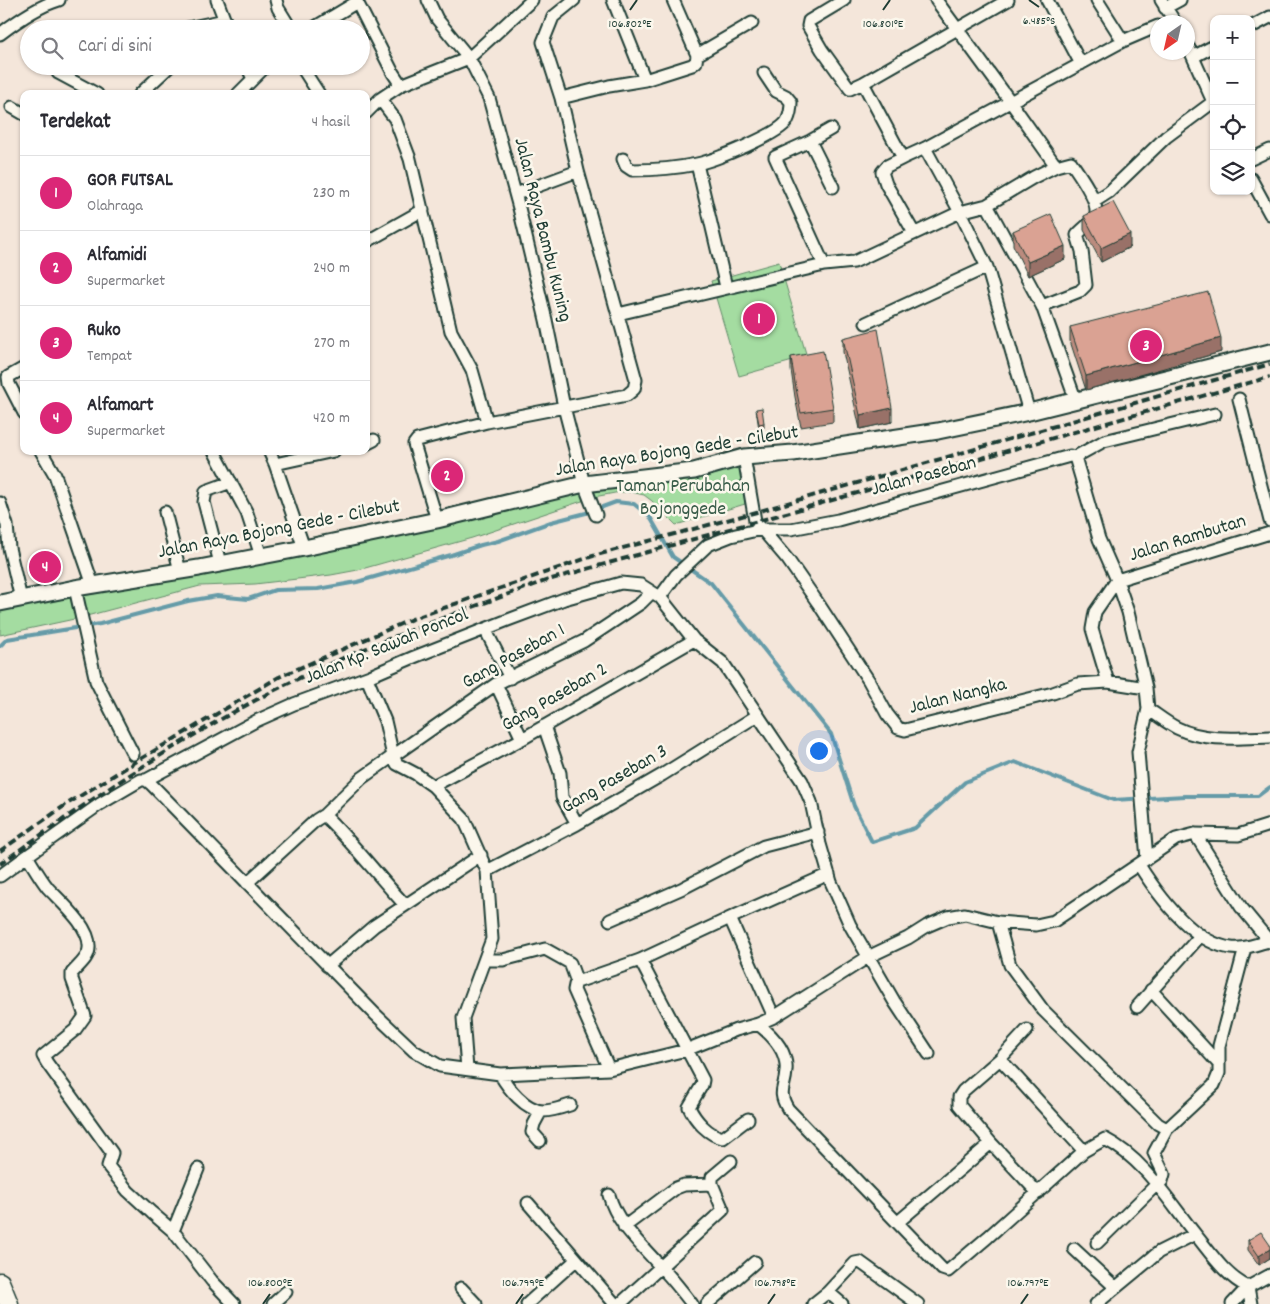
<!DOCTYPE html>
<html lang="id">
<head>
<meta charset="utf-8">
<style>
  :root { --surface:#fff; --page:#f7f7f7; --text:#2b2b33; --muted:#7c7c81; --line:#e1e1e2; --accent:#db2777 }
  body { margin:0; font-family:Dekko,sans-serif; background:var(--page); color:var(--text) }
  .controls { position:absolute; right:15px; top:15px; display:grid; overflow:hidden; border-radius:10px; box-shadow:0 1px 4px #0004 }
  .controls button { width:45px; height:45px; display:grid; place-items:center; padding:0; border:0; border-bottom:1px solid var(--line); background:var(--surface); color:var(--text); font:25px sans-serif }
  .compass { position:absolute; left:1150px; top:15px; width:45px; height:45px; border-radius:50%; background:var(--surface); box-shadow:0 1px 4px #0004; rotate:214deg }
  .you { position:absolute; left:818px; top:750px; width:18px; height:18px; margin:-12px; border:4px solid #fff; border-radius:50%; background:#1a73e8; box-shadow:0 0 0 8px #1a73e833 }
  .badge { display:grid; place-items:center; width:32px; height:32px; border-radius:50%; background:var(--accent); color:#fff; font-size:16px; font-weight:700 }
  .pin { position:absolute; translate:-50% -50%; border:2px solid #fff; box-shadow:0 1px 5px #0006 }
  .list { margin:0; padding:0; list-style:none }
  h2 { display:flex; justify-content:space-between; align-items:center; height:65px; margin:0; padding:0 20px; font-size:21px }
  h2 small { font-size:16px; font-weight:400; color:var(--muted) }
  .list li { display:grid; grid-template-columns:32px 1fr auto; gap:15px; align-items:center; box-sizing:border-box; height:75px; padding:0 20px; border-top:1px solid var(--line) }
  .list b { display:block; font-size:19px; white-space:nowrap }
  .list p { margin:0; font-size:16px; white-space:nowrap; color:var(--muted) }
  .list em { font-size:16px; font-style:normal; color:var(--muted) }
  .icon { flex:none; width:28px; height:28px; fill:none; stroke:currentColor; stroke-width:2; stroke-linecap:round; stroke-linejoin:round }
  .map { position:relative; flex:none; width:1270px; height:1304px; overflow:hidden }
  .search { position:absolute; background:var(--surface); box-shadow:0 1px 4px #0004; left:20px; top:20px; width:350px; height:55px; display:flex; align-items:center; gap:12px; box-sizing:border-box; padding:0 18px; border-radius:28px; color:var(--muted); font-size:19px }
  .panel { position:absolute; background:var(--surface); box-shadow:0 1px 4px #0004; left:20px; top:90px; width:350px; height:365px; border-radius:10px }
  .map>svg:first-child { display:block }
</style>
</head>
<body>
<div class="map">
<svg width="1270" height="1304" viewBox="0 0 1270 1304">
  <rect width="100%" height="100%" fill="#f4e6da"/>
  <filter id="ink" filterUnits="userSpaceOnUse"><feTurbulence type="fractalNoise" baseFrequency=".02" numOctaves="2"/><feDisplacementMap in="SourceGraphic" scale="10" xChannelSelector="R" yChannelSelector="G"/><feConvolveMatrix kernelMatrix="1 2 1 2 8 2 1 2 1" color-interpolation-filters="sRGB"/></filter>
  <g filter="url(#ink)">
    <path fill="#a4dca1" stroke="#628c6a" d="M779 262 807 357 739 376 711 281Z
      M741 466 745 504 676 525 652 501 644 495 631 492H620L594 497 472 538 358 570 331 575 255 584 200 586 79 618 0 635V610L203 575 584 493Z"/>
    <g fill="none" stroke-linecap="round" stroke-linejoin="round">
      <path stroke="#659ba8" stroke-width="4" d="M0 646 7 639 100 624 188 601 217 596 248 599 275 590 318 589 357 582 451 555 481 545 498 541 551 522 586 513 616 502 634 504 650 517 673 557 711 583 831 734 854 806 872 842 915 828 965 782 1015 762 1113 800 1185 796H1258L1270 787"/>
      <defs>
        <path id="minor" d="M217 0 228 29
          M276 0 278 8 291 29
          M356 0 393 73 401 85
          M428 0 437 19 469 58 489 98 519 208 546 320 564 407 584 484 596 515
          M613 0 645 80
          M844 0 809 21 808 26 822 50 850 89 863 83 1008 0
          M936 0 1010 101 1056 166
          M1047 0 1081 64
          M1097 0 1123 41
          M1161 0 1175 22
          M1165 8 1180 0
          M1251 27 1270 17
          M183 29 225 20
          M312 29 357 2
          M0 34C17 21 38 6 59 0
          M1188 46 1214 104
          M697 55 752 23
          M1193 57 1214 46
          M68 66 62 67 58 73 97 94
          M247 66 253 79
          M301 66 319 94
          M863 83 903 158 925 148 1123 41 1158 26
          M140 94 170 66
          M238 94 266 66
          M561 98 543 42 553 17 574 0
          M12 107 24 114
          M366 113 380 99
          M810 141 833 187
          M925 148 960 212 987 267 1029 412
          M903 158 887 166 882 172 886 184 914 233
          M623 159 626 166 632 170C652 170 678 168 697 164 715 160 778 135 787 121 790 115 791 108 791 102L786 96 776 91 764 73
          M1251 159 1270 150
          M697 164 726 287
          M578 171 561 98 609 86 645 80 692 65 696 62 697 55 673 0
          M1251 179 1270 214
          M1095 201 1109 192 1166 137 1213 102
          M987 205 1042 306 1076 401
          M366 242 423 210
          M824 265 775 157 810 141 831 129
          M618 314 824 265 854 262 960 212 987 205 1034 177 1056 166 1071 162C1078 173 1103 205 1094 218 1090 224 1082 229 1077 235L1082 251 1086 285 1080 291 1042 306
          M866 323C906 304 946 286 987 267
          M24 368 8 377 9 384 24 413
          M1239 399 1270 521
          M487 422 472 370 451 331 410 159 395 119 380 99 401 85 469 58 532 0
          M366 444 374 440
          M41 451 55 475 93 585
          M214 451 247 513 261 556
          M269 451 275 464 304 548
          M744 457 755 521 788 560 818 603 869 681 887 714 898 728 905 730 1053 693 1078 684 1108 682 1146 688
          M1075 457 1099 539 1117 580 1128 612 1146 688 1148 709 1138 752 1147 859
          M275 464 334 451
          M0 503 7 525 9 548 21 599
          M165 512 180 571
          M437 520 414 444 417 440 487 422 627 395 634 389 636 380 578 171 516 194
          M220 563 204 502 206 491 231 482
          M75 588 96 681 133 754
          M660 597 676 575 708 545 731 536 762 529H791L838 520 1070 456 1075 457 1104 441 1215 414
          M485 629 510 678
          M1108 682 1092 629 1095 612 1117 580 1270 533
          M496 684 522 739
          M1148 709C1157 715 1167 723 1177 728 1205 742 1240 738 1270 737
          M544 726 560 773 562 797 577 824
          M146 780 256 721 294 704 370 676 414 657 508 620 564 599 621 583 641 585 652 592
          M433 786 522 739 694 640
          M324 815 362 778 393 756 385 721 367 678
          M1195 834 1241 907 1269 941
          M1139 865C1158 895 1193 943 1231 948 1244 950 1256 944 1269 941L1270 942
          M487 871 577 824 662 775 758 715
          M0 876 27 856
          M247 883 316 820 324 815C353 843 378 876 405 905
          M730 918 774 1017
          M610 920 683 888 764 846 818 832
          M998 922 1010 965 1043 1010 1158 1124 1167 1129
          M485 960H503L545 949 570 963 577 982
          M640 960 703 1080 702 1085 689 1107C695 1120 708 1135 723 1138L748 1119
          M327 966 374 926 481 855
          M1151 990 1218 1063
          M1137 1007 1201 935
          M758 1024C772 1035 788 1052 786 1071 785 1089 777 1091 788 1109L942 1269 948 1271 988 1237 1084 1151 1105 1139C1144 1159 1168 1200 1195 1234
          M1027 1030 1000 1059 963 1091 959 1097V1105L991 1143 1038 1193
          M1000 1059 1084 1151
          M467 1069 463 1018 492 939 487 871 464 819 433 786 416 774 397 764 393 756 496 684 584 641 641 603 652 592 660 597 694 640 723 663 802 781 811 802 820 844 831 882 850 925 894 1001 929 1054
          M609 1069 574 990 575 985 577 982 640 960 730 918 829 874
          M500 1074C508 1088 525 1110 543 1111 552 1111 561 1108 570 1105
          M540 1141 532 1132 534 1124 541 1111
          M609 1195C617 1224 640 1243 659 1265 671 1277 682 1291 692 1304
          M528 1203 615 1304
          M898 1222 991 1143
          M624 1227 676 1188 684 1185 712 1184
          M173 1231 198 1169
          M1097 1243 1157 1184 1162 1181 1164 1174 1154 1153 1167 1129 1214 1085 1219 1073V1046L1245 948
          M1074 1249 1115 1287
          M1248 1287 1251 1304
          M461 1288 476 1304
          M828 1292 855 1263 860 1262 918 1304
          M234 1304 212 1281 173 1231 152 1213 128 1191 108 1166 112 1153 47 1063 43 1056 75 1030 85 1016 72 979V973C78 966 89 958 89 948 91 927 61 902 48 888 40 878 34 867 27 856L100 804 141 780H146L151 784 375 1014 414 1051 440 1066 500 1074 609 1069 686 1050 736 1030 758 1024 774 1017 868 957 908 938 927 926 948 917 965 914 998 922 1036 925 1054 921 1176 839 1195 834 1238 835 1270 825
          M273 1304 286 1292
          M527 1304 576 1260
          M620 1304 723 1210 712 1184V1177L731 1161
          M707 1304 755 1262
          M813 1304 828 1292 842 1304
          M1096 1304 1159 1252 1195 1234C1210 1252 1225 1276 1248 1287L1270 1275
          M1232 1304 1248 1287"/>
        <path id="secondary" d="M0 603 75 588 199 568 304 548 437 520 584 484 694 471 744 457 793 453 938 431 1029 412 1270 352"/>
        <path id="trunk" d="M0 1282 9 1304"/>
      </defs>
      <use href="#minor" stroke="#1f3d34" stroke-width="15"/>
      <use href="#secondary" stroke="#1f3d34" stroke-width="19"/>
      <use href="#trunk" stroke="#1f3d34" stroke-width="21"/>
      <use href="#minor" stroke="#fbf7ec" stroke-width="11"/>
      <use href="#secondary" stroke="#fbf7ec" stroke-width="15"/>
      <use href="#trunk" stroke="#fbf7ec" stroke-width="18"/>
      <path stroke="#1f3d34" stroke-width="4" stroke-dasharray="8 4" stroke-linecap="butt" d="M0 851 67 804 137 761 279 677 412 619 593 556 753 513 1270 364
        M0 864C91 799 185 735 285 685 370 643 459 612 548 580L1270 377"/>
    </g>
    <path fill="#bb8b7e" stroke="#1f3d34" d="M1084 216 1130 247 1101 262 1084 230Z
      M1013 231 1065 259 1028 276 1013 245Z
      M1070 327 1221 352 1086 390 1070 341Z
      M843 338 892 422 860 429 843 352Z
      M791 357 833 408V422L801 427 795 397 791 370Z
      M756 409 764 423V428L759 429Z
      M1248 1240 1270 1245V1258L1259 1265 1248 1250Z"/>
    <path fill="#997167" stroke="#1f3d34" d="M1130 234V247L1101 262V248Z
      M1065 246V259L1028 276V262Z
      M1221 338V352L1086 390V376Z
      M892 408V422L860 429V415Z
      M1270 1249V1258L1259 1265V1256Z"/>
    <path fill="#daa293" stroke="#1f3d34" d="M1113 202 1130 234 1101 248 1084 216Z
      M1051 214 1065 246 1028 262 1013 231Z
      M1208 292 1221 338 1086 376 1070 327Z
      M878 329 892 408 860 415 843 338Z
      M823 351 833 408 801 413 795 383 791 357Z
      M762 408 764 423 759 424 756 409Z
      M1261 1232 1270 1245V1249L1259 1256 1248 1240Z"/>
  </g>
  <path fill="none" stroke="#1f3d34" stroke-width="2" d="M1029 0 1039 7M630 10 637 0M883 10 890 0M263 1304 270 1294M516 1304 523 1294M768 1304 775 1294M1021 1304 1028 1294"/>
  <g text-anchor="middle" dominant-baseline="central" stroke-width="5" stroke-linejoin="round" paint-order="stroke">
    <g font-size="20" fill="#1f3d34" stroke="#fbf7ec">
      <text transform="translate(542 230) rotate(76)">Jalan Raya Bambu Kuning</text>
      <text transform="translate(677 452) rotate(-9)">Jalan Raya Bojong Gede - Cilebut</text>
      <text transform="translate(924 477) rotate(-15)">Jalan Paseban</text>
      <text transform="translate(279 530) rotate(-11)">Jalan Raya Bojong Gede - Cilebut</text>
      <text transform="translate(1188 539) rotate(-17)">Jalan Rambutan</text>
      <text transform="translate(387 647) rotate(-22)">Jalan Kp. Sawah Poncol</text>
      <text transform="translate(514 657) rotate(-29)">Gang Paseban 1</text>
      <text transform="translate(958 697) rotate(-14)">Jalan Nangka</text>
      <text transform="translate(555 698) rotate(-30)">Gang Paseban 2</text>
      <text transform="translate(615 780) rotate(-30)">Gang Paseban 3</text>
    </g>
    <g font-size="20" fill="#3a5d4a" stroke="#fbf7ec">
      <text x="683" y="487">Taman Perubahan<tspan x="683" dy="23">Bojonggede</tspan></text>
    </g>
  </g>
  <g font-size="12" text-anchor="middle" fill="#1f3d34" stroke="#fbf7ec" stroke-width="5" stroke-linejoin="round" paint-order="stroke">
    <text x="1039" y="24">6.485°S</text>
    <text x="630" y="27">106.802°E</text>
    <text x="883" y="27">106.801°E</text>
    <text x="270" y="1286">106.800°E</text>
    <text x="523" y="1286">106.799°E</text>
    <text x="775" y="1286">106.798°E</text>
    <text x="1028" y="1286">106.797°E</text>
  </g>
</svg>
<div class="controls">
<button>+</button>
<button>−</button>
<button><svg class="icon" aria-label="locate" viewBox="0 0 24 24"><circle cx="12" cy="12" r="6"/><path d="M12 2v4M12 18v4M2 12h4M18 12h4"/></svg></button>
<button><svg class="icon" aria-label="layers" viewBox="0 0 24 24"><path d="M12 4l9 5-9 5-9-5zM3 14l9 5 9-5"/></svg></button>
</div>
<svg class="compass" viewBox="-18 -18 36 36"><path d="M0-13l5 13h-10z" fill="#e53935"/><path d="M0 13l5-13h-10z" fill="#7c7c81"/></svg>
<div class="you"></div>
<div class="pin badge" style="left:759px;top:319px">1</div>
<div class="pin badge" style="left:447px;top:476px">2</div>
<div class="pin badge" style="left:1146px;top:346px">3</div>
<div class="pin badge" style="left:45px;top:567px">4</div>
<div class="search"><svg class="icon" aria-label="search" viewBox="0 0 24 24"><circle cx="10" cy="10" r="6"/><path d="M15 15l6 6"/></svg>Cari di sini</div>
<section class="panel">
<h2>Terdekat<small>4 hasil</small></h2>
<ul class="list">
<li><span class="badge">1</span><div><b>GOR FUTSAL</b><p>Olahraga</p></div><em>230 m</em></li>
<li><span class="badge">2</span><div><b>Alfamidi</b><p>Supermarket</p></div><em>240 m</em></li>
<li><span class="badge">3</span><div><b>Ruko</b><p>Tempat</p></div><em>270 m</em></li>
<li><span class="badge">4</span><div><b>Alfamart</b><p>Supermarket</p></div><em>420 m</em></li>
</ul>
</section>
</div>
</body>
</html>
